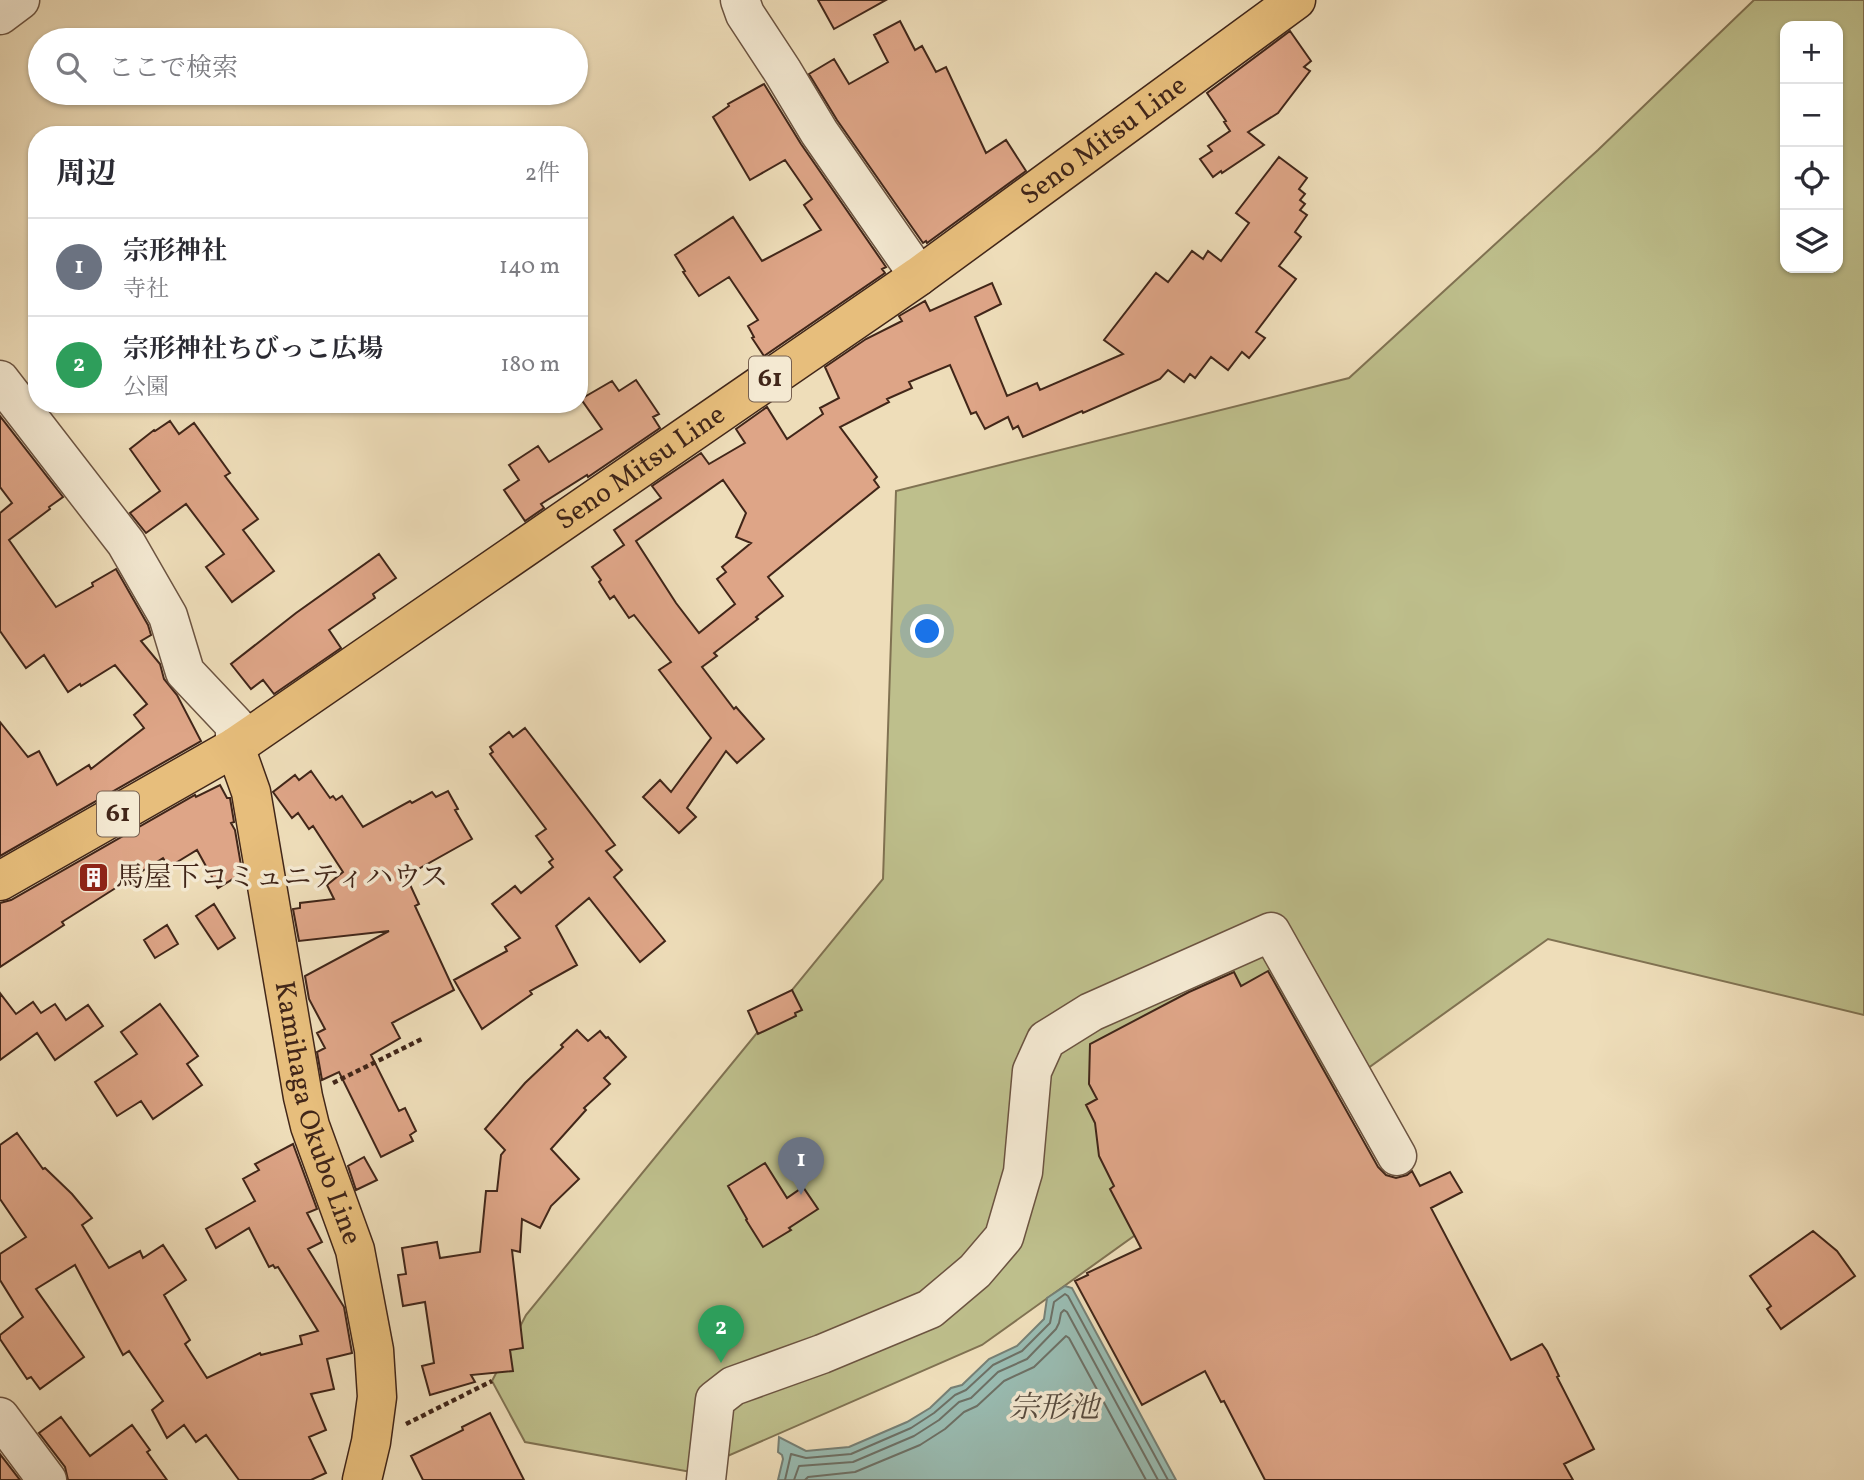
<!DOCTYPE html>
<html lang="ja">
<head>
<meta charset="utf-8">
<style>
  :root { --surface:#fff; --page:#f7f7f7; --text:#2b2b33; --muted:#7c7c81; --line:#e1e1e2; --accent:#ea580c }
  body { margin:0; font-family:Vollkorn,"Noto Serif JP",serif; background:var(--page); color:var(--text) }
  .controls { position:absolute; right:21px; top:21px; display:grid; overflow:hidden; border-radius:14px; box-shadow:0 2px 5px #0004 }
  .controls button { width:63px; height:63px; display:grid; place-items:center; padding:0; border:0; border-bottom:2px solid var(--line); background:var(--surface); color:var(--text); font:35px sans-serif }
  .you { position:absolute; left:928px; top:632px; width:24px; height:24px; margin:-18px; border:5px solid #fff; border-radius:50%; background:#1a73e8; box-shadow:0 0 0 10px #1a73e833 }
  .badge { display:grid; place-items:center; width:46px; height:46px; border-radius:50%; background:var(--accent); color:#fff; font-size:23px; font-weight:700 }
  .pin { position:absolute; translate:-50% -58px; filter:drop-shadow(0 2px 4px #0008) }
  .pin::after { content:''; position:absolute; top:37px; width:24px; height:21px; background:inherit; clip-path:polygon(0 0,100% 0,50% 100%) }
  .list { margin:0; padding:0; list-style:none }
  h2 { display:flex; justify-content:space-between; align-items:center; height:91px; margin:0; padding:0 28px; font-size:30px }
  h2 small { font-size:23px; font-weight:400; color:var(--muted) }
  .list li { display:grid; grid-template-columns:46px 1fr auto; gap:21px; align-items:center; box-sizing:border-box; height:98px; padding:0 28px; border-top:2px solid var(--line) }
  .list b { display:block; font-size:26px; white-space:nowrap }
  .list p { margin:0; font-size:23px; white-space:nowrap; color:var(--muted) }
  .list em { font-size:23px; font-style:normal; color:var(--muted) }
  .icon { flex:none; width:38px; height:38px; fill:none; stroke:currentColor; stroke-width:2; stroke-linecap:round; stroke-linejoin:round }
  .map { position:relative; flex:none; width:1864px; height:1480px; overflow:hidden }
  .search { position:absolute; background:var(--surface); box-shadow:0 2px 5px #0004; left:28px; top:28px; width:560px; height:77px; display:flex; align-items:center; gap:18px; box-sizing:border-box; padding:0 24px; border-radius:38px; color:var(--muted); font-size:26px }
  .panel { position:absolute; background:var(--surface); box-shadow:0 2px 5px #0004; left:28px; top:126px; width:560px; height:287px; border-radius:28px }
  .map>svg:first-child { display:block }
</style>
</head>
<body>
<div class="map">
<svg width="1864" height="1480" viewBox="0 0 1864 1480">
  <rect width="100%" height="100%" fill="#eeddb9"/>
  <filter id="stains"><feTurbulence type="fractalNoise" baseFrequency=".00286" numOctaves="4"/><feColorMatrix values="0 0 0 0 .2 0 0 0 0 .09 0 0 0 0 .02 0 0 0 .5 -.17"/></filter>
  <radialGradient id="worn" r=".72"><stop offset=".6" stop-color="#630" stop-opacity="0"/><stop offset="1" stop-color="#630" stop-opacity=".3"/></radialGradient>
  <path fill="#bebf8c" stroke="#807252" stroke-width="2" fill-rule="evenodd" d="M1754 0H1864V1015L1548 939 982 1345 691 1472 525 1442 492 1381 526 1315 883 879 896 491 1349 378 1598 150ZM1785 26H1838V268H1785Z"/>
  <path fill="#99bbb1" stroke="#767f74" stroke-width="2" d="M1065 1286 1072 1288 1176 1480H778L783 1459 782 1455 778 1452 779 1437 806 1451 849 1447 907 1422 930 1408 951 1388 962 1385 989 1359 1017 1346 1044 1319 1047 1298Z"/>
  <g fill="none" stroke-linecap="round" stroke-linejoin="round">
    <path stroke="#6d7065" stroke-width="2" d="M785 1480 791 1454 806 1458 851 1454 911 1428 934 1413 955 1395 966 1390 993 1365 1022 1351 1050 1323 1054 1302 1065 1294 1068 1296 1168 1480
      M794 1480 799 1466 853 1462 914 1436 939 1420 959 1402 971 1398 998 1372 1027 1359 1056 1329 1059 1323 1061 1313 1064 1310 1067 1312 1158 1480
      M805 1480 808 1477 855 1472 920 1445 945 1429 964 1412 977 1406 1004 1381 1034 1367 1066 1336 1069 1338 1146 1480"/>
  </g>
  <path fill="#dea587" stroke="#412619" stroke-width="2" fill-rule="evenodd" d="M818 0H886L834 29Z
    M900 21 915 50 922 46 936 72 946 67 986 153 1006 140 1026 171 927 243 926 241 923 243 837 120 809 74 834 59 849 84 888 62 874 35Z
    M1290 31 1311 61 1304 67 1310 71 1278 113 1248 132 1264 145 1222 173 1221 171 1213 177 1200 159 1212 151 1208 146 1230 131 1224 122 1226 121 1207 93Z
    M764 84 801 144 886 267 882 269 885 273 764 356 752 338 754 337 748 326 758 320 729 277 699 296 683 272 685 271 675 255 733 217 762 261 821 230 804 205 812 199 785 160 750 180 713 117 729 106 728 104Z
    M1279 157 1307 178 1299 189 1305 194 1300 200 1305 204 1300 210 1307 215 1295 232 1301 237 1279 266 1296 279 1256 332 1265 338 1249 358 1242 352 1228 370 1211 357 1195 378 1190 374 1184 382 1168 370 1160 379 1083 413 1082 411 1023 437 1018 426 1013 429 1008 417 985 429 976 412 971 414 950 365 909 382 912 388 887 399 889 402 840 427 877 477 874 480 879 487 768 577 783 596 756 617 758 619 714 653 717 656 702 667 734 709 736 707 764 739 737 763 726 751 687 808 696 817 679 833 643 797 660 780 671 792 711 738 659 670 671 662 634 615 629 618 614 596 610 599 599 582 601 580 592 567 624 545 614 530 661 498 652 486 701 453 709 464 745 443 736 429 767 407 787 439 823 414 820 408 839 398 825 367 866 339 902 321 899 316 925 301 930 311 992 283 1001 304 975 317 1007 396 1037 383 1040 390 1123 354 1104 340 1156 273 1168 282 1192 251 1203 259 1208 251 1221 261 1249 223 1236 213ZM723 480 746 513 736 537 751 543 722 567 726 572 717 579 735 604 699 633 676 603 636 541Z
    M636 380 659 414 653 417 660 428 588 477 587 475 541 504 544 508 525 521 504 490 519 480 509 465 538 446 549 462 602 429 581 399 612 381 619 391Z
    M0 416 63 497 49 507 50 509 9 540 56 607 93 586 92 583 116 569 148 625 151 635 141 641 160 664 164 679 177 695 201 741 0 856V722L28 757 39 751 57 785 89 765 91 769 144 728 134 715 147 704 115 665 81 686 80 684 68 692 44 655 26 668 0 631V513L12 503 0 487Z
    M170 421 179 434 194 423 230 473 225 476 258 519 243 530 274 571 232 602 206 567 224 554 186 504 146 533 130 513 160 491 130 449 154 430 155 431Z
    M379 554 396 578 373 594 375 598 329 630 341 648 274 694 263 680 251 689 231 664 296 613Z
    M525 728 615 845 606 851 622 870 614 877 665 941 640 962 589 898 556 926 577 965 530 991 532 994 482 1029 454 980 507 951 505 947 520 938 492 904 515 886 521 893 553 867 549 862 553 859 536 836 546 829 490 754 493 752 490 747 509 732 513 737Z
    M311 771 330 798 333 796 336 800 342 796 363 827 410 801 412 803 432 792 436 797 448 791 458 809 455 810 472 839 406 876 419 904 415 906 454 990 392 1023 400 1038 371 1055 399 1111 405 1108 416 1131 410 1135 413 1141 381 1157 339 1072 322 1080 317 1052 325 1048 317 1033 325 1029 309 999 305 976 389 931 299 941 293 909 300 908V903L334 899 327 885 343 872 313 826 309 829 298 813 292 818 273 792 295 775 299 780Z
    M220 785 227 798H230L234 822 231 823 235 830 242 871 240 872 241 874 218 888 197 850 169 867 163 858 62 922 64 925 0 967V903L11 900 195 795 196 797Z
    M214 904 235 938 218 949 196 916Z
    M167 925 178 944 155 958 144 940Z
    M1268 971 1378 1167 1386 1175 1396 1178 1407 1175 1412 1171 1420 1186 1450 1172 1462 1192 1431 1208 1511 1360 1542 1344 1547 1351 1559 1376 1557 1377 1594 1449 1564 1464 1573 1480H1265L1224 1401 1221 1402 1205 1371 1142 1405 1075 1281 1088 1275 1087 1273 1141 1248 1110 1189 1114 1186 1099 1156 1095 1123 1086 1105 1097 1099 1089 1084 1090 1044 1189 992 1234 972 1241 986Z
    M792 990 802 1010 795 1013 796 1016 758 1034 748 1011Z
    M0 993 16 1014 33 1002 41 1013 55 1004 66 1020 88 1005 103 1026 55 1060 37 1033 0 1060Z
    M160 1004 198 1056 187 1064 202 1085 153 1119 141 1101 117 1116 95 1082 137 1054 121 1032Z
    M577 1030 588 1041 600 1031 606 1038 608 1037 626 1057 604 1078 610 1084 584 1108 586 1110 551 1149 579 1179 551 1206 540 1228 522 1219 520 1252 512 1250 523 1348 510 1350 513 1371 471 1375 475 1382 430 1395 422 1366 434 1363 425 1302 403 1306 398 1275 406 1274 402 1248 437 1242 440 1258 480 1252 486 1191H497L501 1155 505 1150 485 1129 525 1083 563 1047 561 1045Z
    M17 1133 43 1169 45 1168 72 1194 92 1218 82 1225 109 1268 140 1251 143 1258 163 1245 186 1280 164 1295 190 1340 185 1344 207 1378 260 1353 261 1355 302 1344 300 1336 318 1331 278 1267 275 1268 273 1265 269 1267 249 1228 216 1248 206 1229 255 1201 243 1179 259 1170 255 1164 293 1144 317 1209 307 1213 322 1242 308 1249 344 1307 352 1353 327 1359 334 1389 311 1394 326 1430 309 1437 326 1473 311 1480H239L206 1435 196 1442 184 1425 167 1438 152 1410 163 1401 129 1351 123 1355 75 1265 36 1289 84 1357 40 1389 31 1377 27 1379 0 1339V1335L23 1317 0 1280V1254L26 1237 0 1199V1145Z
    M364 1157 377 1180 356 1190 348 1166Z
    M765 1163 787 1198 803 1187 818 1209 789 1228 791 1230 763 1247 746 1220 747 1219 728 1186Z
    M1813 1231 1837 1251 1855 1276 1781 1329 1767 1309 1771 1306 1750 1276Z
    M490 1413 524 1480H423L411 1456 463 1430 462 1427Z
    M61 1417 90 1456 132 1425 150 1450 147 1452 167 1480H68L65 1467 39 1433Z
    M0 1454 20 1480H0Z"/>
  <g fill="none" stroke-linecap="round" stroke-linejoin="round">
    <defs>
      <path id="minor" d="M740 0 745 14 783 72 819 132 919 276
        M0 15 20 0
        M0 380 126 543 168 616 185 672 235 725V747
        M0 1417 47 1480
        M706 1480 715 1400 733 1386 822 1354 930 1309 975 1271 1004 1237 1023 1172 1032 1071 1046 1040 1091 1012 1271 932 1397 1156"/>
      <g id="major">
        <path id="s1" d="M235 747 251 792 303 1097 310 1126 355 1250 374 1350 377 1397 371 1442 362 1480"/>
        <path id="s2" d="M0 881 235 747 919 276 1296 0"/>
      </g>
    </defs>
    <use href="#minor" stroke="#6c5441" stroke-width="41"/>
    <use href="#major" stroke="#412619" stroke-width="41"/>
    <path stroke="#412619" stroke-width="4.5" stroke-dasharray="5 3.5" stroke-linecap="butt" d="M333 1083 424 1038
      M406 1424 492 1381"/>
    <use href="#minor" stroke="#f4e9d2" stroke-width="38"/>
    <use href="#major" stroke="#e7be7c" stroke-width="38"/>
  </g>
  <defs>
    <symbol id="building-square" viewBox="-11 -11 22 22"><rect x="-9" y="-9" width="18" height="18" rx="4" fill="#8f2418" stroke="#f4e9d2"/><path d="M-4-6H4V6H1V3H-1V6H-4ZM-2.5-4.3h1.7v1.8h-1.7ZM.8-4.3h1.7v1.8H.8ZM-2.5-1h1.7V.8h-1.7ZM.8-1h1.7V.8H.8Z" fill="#fff"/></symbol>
  </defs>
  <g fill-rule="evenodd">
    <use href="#building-square" x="76" y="860" width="35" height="35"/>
  </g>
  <g text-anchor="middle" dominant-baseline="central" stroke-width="7" stroke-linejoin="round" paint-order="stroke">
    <g fill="#f4e9d2" stroke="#776050" stroke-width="2">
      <rect x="749" y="356.5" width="42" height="45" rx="5"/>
      <rect x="97" y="791.5" width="42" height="45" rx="5"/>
    </g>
    <g font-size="26" font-weight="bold" fill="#412619">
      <text x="770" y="379">61</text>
      <text x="118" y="814">61</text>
    </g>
    <g font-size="28" fill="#412619" stroke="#f4e9d2">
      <text stroke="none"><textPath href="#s2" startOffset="1330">Seno Mitsu Line</textPath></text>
      <text stroke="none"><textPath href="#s2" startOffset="763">Seno Mitsu Line</textPath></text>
      <text stroke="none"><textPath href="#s1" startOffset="376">Kamihaga Okubo Line</textPath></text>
    </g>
    <g font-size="28" fill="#412619" stroke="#f4e9d2" text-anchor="start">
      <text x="116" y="878">馬屋下コミュニティハウス</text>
    </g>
    <g font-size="30" font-style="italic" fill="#574b3f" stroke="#f4e9d2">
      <text x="1054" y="1409">宗形池</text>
    </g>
  </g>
  <rect width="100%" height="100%" filter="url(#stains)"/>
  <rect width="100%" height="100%" fill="url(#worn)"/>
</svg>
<div class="controls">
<button>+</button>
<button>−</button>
<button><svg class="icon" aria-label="locate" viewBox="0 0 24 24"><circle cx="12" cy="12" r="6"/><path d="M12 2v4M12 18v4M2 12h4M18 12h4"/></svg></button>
<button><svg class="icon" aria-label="layers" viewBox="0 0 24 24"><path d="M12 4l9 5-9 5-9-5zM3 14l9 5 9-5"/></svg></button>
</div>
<div class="you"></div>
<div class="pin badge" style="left:801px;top:1195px;background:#6b7280">1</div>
<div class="pin badge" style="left:721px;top:1363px;background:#2e9e5b">2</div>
<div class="search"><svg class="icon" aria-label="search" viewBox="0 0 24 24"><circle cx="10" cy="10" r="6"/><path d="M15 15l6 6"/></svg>ここで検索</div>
<section class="panel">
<h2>周辺<small>2件</small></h2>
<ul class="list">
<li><span class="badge" style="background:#6b7280">1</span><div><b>宗形神社</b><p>寺社</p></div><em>140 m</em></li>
<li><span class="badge" style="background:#2e9e5b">2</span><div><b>宗形神社ちびっこ広場</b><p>公園</p></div><em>180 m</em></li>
</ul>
</section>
</div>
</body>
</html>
